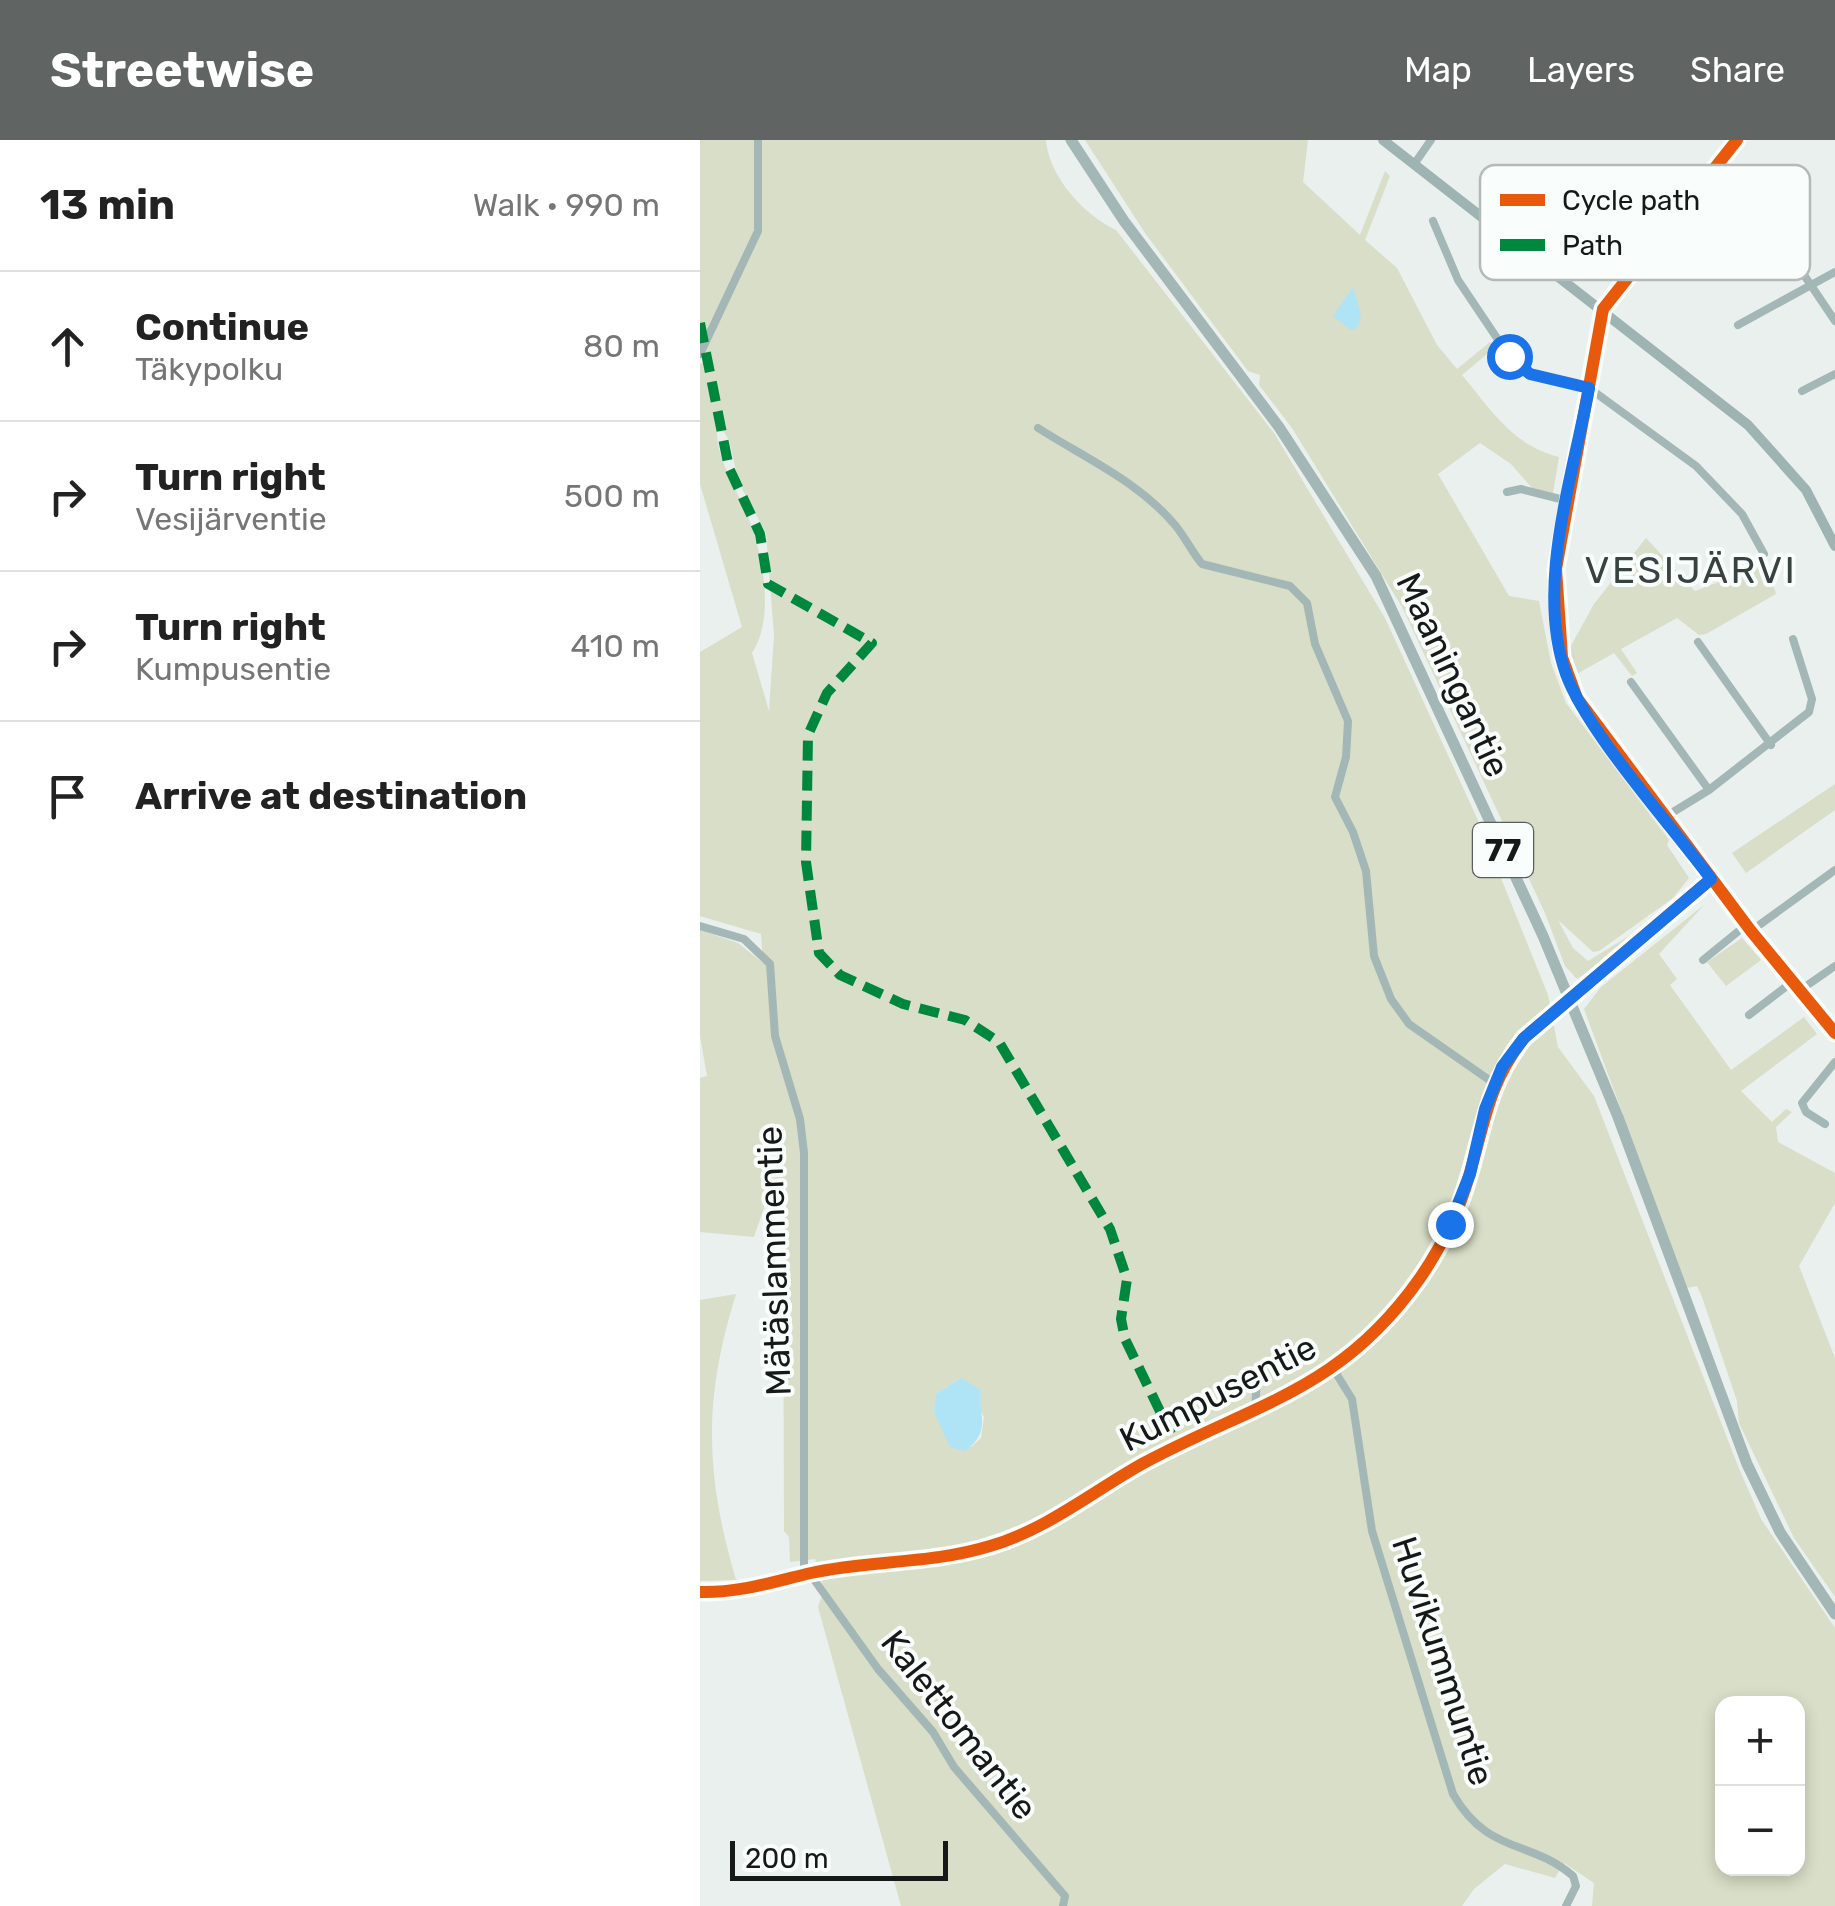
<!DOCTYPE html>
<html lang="en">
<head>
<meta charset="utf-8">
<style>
  :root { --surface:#fff; --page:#f6f6f6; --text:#222; --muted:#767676; --line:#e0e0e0; --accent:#606463 }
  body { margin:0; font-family:Rubik,sans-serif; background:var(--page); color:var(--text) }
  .controls { position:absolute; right:30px; bottom:30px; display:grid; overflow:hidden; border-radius:20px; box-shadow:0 5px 15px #0003 }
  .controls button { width:90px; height:90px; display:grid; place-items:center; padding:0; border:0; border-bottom:2px solid var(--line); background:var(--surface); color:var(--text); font:50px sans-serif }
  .scale { position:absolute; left:30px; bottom:25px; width:218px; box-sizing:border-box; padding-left:10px; border:5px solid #151918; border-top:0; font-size:28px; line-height:35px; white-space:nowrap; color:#151918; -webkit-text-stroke:8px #f9fefc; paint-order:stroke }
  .stop { position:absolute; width:30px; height:30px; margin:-22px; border:8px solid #1a73e8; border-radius:50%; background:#fff }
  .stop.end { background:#1a73e8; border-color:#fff; box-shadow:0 2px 10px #0008 }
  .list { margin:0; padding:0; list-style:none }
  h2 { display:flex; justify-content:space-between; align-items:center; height:130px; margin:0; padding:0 40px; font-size:42px }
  h2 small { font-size:32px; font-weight:400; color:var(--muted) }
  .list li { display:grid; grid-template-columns:65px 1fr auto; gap:30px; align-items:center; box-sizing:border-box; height:150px; padding:0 40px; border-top:2px solid var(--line) }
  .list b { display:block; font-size:38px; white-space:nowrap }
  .list p { margin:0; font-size:32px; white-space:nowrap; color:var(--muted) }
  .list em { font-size:32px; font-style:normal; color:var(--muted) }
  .icon { flex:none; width:55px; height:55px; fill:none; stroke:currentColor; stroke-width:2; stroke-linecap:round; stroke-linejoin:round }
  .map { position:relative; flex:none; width:1135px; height:1766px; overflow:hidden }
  header { display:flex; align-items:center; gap:60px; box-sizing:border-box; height:140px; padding:0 50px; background:var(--accent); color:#fff }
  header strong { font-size:48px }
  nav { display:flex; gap:55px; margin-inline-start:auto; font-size:35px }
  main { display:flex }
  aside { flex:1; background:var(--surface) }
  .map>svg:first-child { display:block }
</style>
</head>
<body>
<header>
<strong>Streetwise</strong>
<nav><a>Map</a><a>Layers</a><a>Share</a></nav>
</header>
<main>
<aside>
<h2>13 min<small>Walk · 990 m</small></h2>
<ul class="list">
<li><svg class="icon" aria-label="ahead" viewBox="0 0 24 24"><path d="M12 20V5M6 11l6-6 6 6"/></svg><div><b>Continue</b><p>Täkypolku</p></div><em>80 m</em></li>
<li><svg class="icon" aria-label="right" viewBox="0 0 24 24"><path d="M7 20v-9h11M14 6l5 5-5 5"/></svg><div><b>Turn right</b><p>Vesijärventie</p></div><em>500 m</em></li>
<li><svg class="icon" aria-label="right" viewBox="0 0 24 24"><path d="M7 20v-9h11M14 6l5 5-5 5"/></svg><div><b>Turn right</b><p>Kumpusentie</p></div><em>410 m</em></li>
<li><svg class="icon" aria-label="arrive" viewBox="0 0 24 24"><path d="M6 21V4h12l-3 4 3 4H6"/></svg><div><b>Arrive at destination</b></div></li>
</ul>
</aside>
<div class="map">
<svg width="1135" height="1766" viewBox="0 0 1135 1766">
  <rect width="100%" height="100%" fill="#eaf0ed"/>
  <path fill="#d8dec7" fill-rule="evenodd" d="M0 0H346C349 37 384 75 416 90L574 293 685 478 776 676 848 855 858 907 894 956 1038 1326 1061 1379 1135 1488V1766H892L894 1743 864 1723 855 1738 805 1724 774 1749 762 1766H201L118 1467 124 1449 115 1419 90 1422 89 1397 84 1391 83 1065 78 1058 66 1062 54 1097 0 1092V938L7 936 0 896V790L38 803 63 823 61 794 0 776V512L42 487 0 344V223H7L5 206 0 214ZM18 283 29 300 39 343 66 393 74 495 69 571 52 513C74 479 64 422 51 385 41 354 11 314 18 283ZM261 1238 284 1277 281 1298 271 1307 234 1273 236 1254ZM1022 1564H1098V1728H1022Z
    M385 0H608L603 42 660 95 685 31 690 36 665 100 697 128 737 205 757 229 790 202 794 208 762 235C792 271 812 305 859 317L853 353 834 350 811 324 780 303 738 334 809 456 839 461 851 523 866 563 969 700 967 705 989 738 973 758 899 811 893 812 858 780 873 808 888 821 955 780 889 832 877 839 865 826 845 773 702 467 592 288 559 245 560 235 548 231 445 93Z
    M946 398 995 451 1066 424 1076 454 1006 494 999 495 977 478 921 509 937 533 932 536 914 513 875 535 868 511 894 464Z
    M1135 644V670L1046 733 1032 713Z
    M1004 765 959 814 977 839 970 845 1031 930 1104 877 1117 894 1041 951 1072 982 1086 969 1092 972 1076 987 1078 1002 1135 1033V1063L1099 1126 1135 1218V1457L1094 1398 1039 1283 1037 1261 1002 1157 997 1146 987 1148 884 869 901 847Z
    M1042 798 1061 820 1026 846 1007 822Z
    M36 1154C3 1260 5 1334 36 1440L0 1441V1160Z"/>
  <path fill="#aee4f5" d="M653 147 661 176 657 188 651 190 633 176Z
    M261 1238 281 1250C278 1278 292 1291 265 1311L250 1307 234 1272 236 1254Z"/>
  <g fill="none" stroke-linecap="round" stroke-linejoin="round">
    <path stroke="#a3b7b6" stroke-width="8" d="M715 23 731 0
      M1001 48 1098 126 1135 181
      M733 81 758 140 809 216 830 233 889 248 996 326 1042 374 1064 414
      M903 169 1037 0
      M1038 185 1135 132
      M0 214 58 91V0
      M1102 251 1135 234
      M338 288C385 318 438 341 475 385 485 397 492 412 502 424L590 446 607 463 615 504 648 581 646 617 635 657 653 692 666 731 674 816 691 859 709 884 795 944
      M807 352 821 349 868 361
      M998 502 1071 605
      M931 542 1009 650
      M965 677 1009 650 1109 572 1112 559 1093 499
      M0 786 44 799 70 824 75 896 100 979 104 1013V1436
      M1051 791 1135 730
      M1003 820 1046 785
      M1099 851 1135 826
      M1049 875 1092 842
      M1125 984 1106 972 1102 963 1135 922
      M634 1230 652 1259 672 1391 753 1654C788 1715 830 1699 873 1736L876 1746 866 1766
      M555 1270 557 1238
      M110 1434 178 1529 233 1592 254 1627 365 1756 363 1766"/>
    <path stroke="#9eb4b3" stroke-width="10" d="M683 0 1048 285 1106 350 1135 406
      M903 169C884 275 845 407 861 514 870 573 927 626 962 672 1018 747 1074 822 1135 893
      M0 1452C40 1453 72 1442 111 1433 170 1420 232 1424 290 1406 346 1390 392 1352 442 1324 555 1263 641 1251 720 1138 741 1107 759 1072 769 1036 785 982 788 944 824 898L1011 739"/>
    <path stroke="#a3b8b6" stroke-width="11" d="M371 0 424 81 579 287 676 436 843 796 918 977 1047 1324 1080 1392 1135 1474"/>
    <path stroke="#00873e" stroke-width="10" stroke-dasharray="20 10" stroke-linecap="butt" d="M0 183 29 328 60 394 68 444 172 503 127 553 108 595 106 722 119 813 140 835 203 864 265 880 299 902 410 1089 427 1139 421 1179 425 1199 471 1294"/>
    <defs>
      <path id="cycleway" d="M1037 0 903 169 856 429 862 517 877 558 1051 791 1135 893
        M0 1452C40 1453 72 1442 111 1433 170 1420 232 1424 290 1406 346 1390 392 1352 442 1324 555 1263 641 1251 720 1138 741 1107 759 1072 769 1036 785 982 788 944 824 898L1011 739"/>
    </defs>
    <use href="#cycleway" stroke="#f9fefc" stroke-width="19"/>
    <use href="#cycleway" stroke="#e8590c" stroke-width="12"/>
  </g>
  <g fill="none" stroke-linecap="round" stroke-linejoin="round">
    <path stroke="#1a73e8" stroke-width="12" d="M750 1084 770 1034 785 969 802 927 824 898 1011 739C972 686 887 592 866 534 835 446 873 337 889 248L830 234 809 216"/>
  </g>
  <g text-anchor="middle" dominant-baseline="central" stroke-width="8" stroke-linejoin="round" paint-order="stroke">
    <rect fill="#f9fefc" stroke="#595e5c" stroke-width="2.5" x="773" y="683" width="60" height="54" rx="8"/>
    <g font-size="32" font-weight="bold" fill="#151918">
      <text x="803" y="710">77</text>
    </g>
    <g font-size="35" fill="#151918" stroke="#f9fefc">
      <text transform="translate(753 535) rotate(65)">Maaningantie</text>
      <text transform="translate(74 1121) rotate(-92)">Mätäslammentie</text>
      <text transform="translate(518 1253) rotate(-27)">Kumpusentie</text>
      <text transform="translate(743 1521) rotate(72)">Huvikummuntie</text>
      <text transform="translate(259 1585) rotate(52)">Kalettomantie</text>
    </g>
    <g font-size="38" letter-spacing="2.5" fill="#38423e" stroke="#f9fefc">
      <text x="991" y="430">VESIJÄRVI</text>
    </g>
  </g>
  <rect x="780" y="25" width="330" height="115" rx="15" fill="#f9fefc" stroke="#b5b9b8" stroke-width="2.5"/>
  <rect x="800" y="54" width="45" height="12" fill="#e8590c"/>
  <rect x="800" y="99" width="45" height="12" fill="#00873e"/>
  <g font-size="28" fill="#151918">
    <text x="862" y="70">Cycle path</text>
    <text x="862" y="115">Path</text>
  </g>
</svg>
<div class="controls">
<button>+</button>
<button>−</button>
</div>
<div class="scale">200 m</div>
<div class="stop" style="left:809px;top:216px"></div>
<div class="stop end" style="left:750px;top:1084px"></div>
</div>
</main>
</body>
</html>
